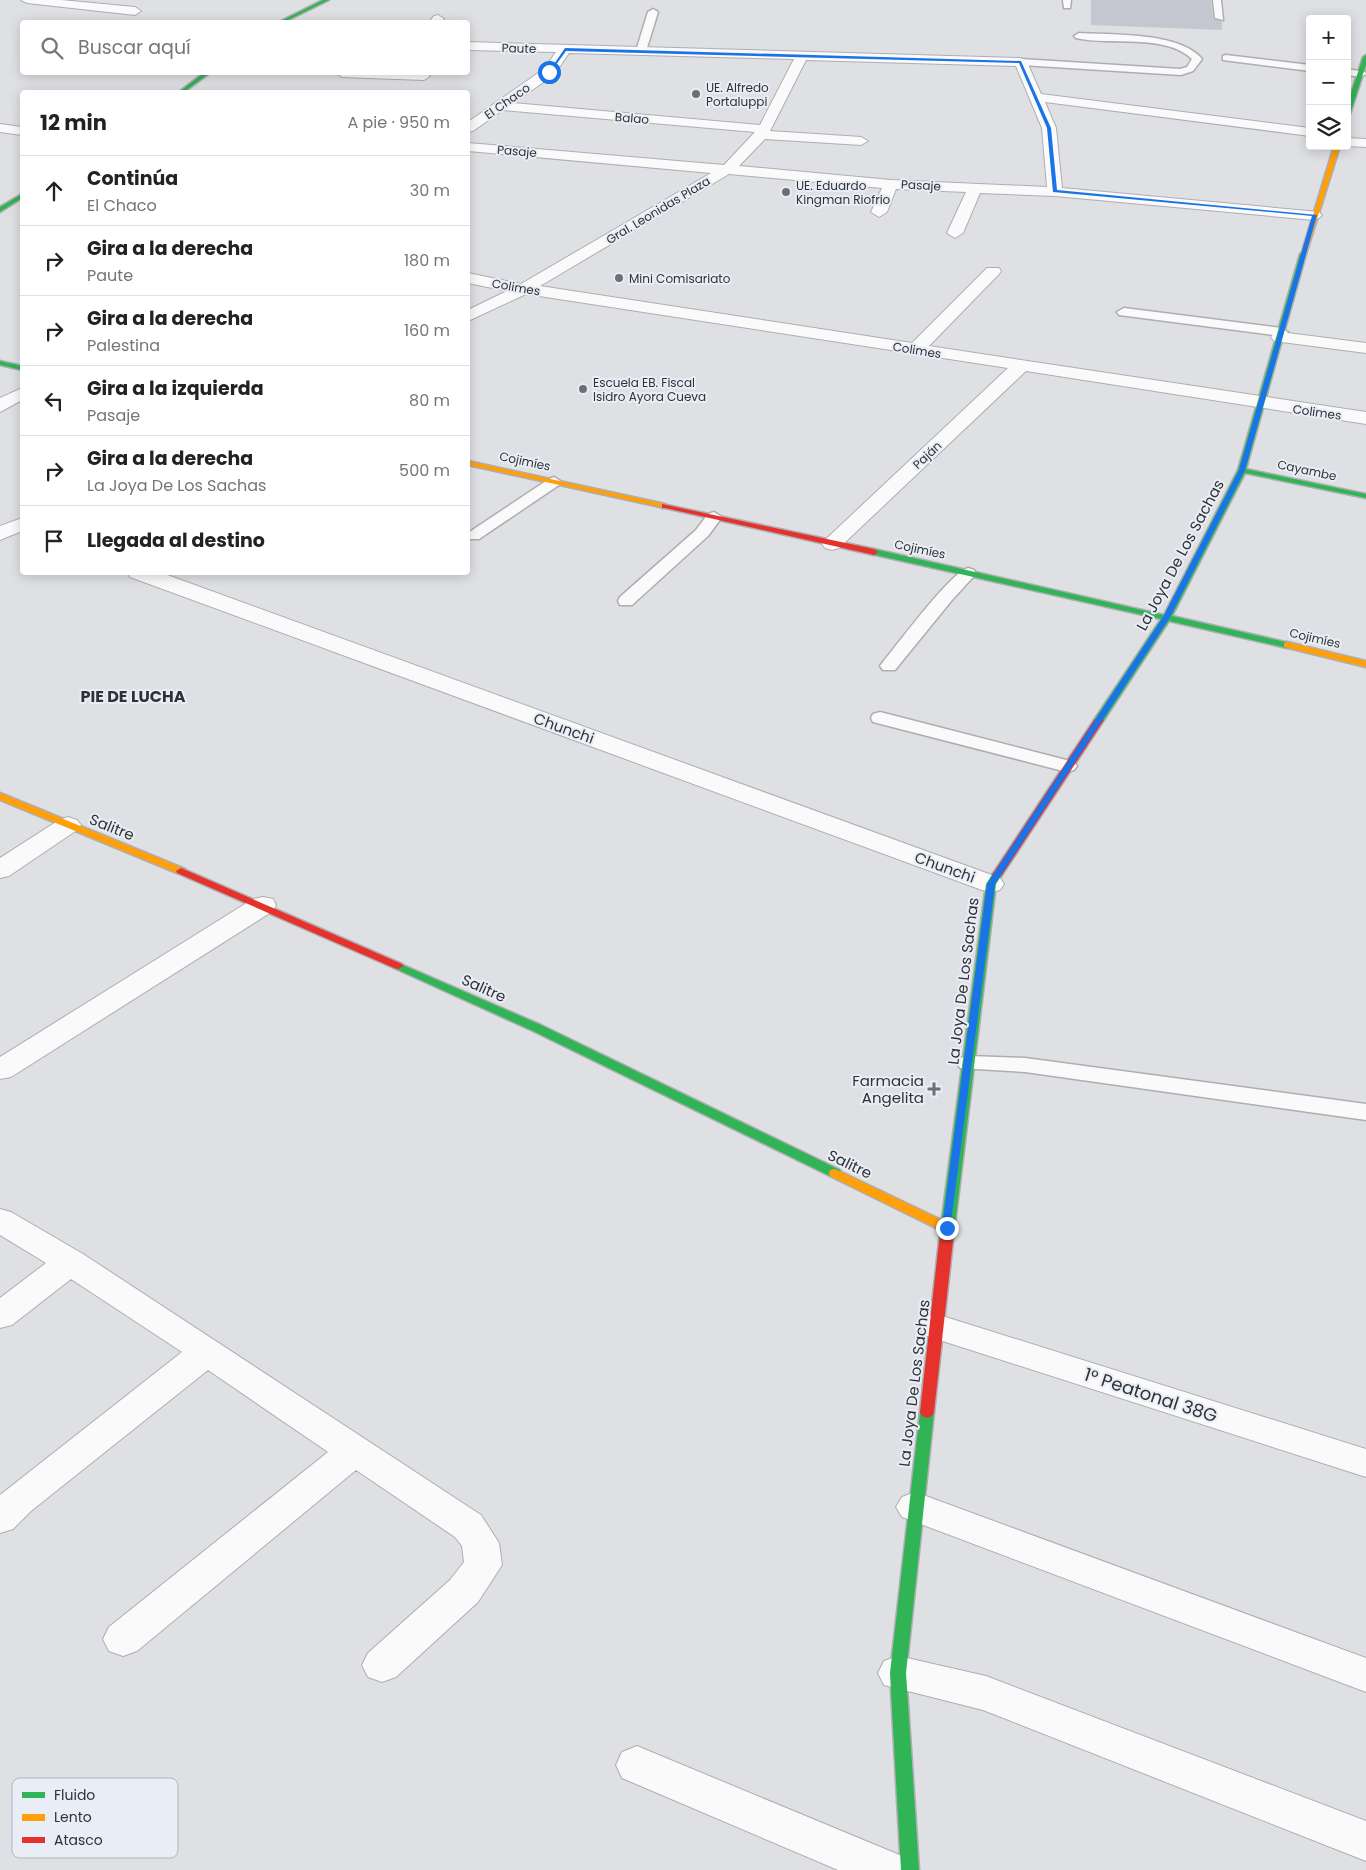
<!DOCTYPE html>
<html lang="es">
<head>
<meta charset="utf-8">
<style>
  :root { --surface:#fff; --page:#f6f6f6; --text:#222; --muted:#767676; --line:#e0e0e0 }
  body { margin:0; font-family:Poppins,sans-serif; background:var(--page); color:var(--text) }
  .controls { position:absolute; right:15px; top:15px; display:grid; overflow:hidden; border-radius:5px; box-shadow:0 2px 12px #0003 }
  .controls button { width:45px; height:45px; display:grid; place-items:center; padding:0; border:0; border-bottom:1px solid var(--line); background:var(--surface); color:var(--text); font:25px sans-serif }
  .stop { position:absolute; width:15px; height:15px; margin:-11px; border:4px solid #1a73e8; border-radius:50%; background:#fff }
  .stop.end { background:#1a73e8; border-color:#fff; box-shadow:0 1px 5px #0008 }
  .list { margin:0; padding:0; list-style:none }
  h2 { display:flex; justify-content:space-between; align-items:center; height:65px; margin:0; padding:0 20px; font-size:21px }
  h2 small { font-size:16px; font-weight:400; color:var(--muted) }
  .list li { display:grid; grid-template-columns:32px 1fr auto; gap:15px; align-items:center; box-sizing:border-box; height:70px; padding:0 20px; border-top:1px solid var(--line) }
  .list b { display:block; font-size:19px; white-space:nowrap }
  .list p { margin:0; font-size:16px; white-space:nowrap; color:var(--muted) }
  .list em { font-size:16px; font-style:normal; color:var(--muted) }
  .icon { flex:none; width:28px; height:28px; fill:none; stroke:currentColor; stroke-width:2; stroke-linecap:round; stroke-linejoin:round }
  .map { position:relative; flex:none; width:1366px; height:1870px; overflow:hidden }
  .search { position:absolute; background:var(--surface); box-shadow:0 2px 12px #0003; left:20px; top:20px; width:450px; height:55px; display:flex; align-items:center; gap:12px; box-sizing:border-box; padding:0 18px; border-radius:5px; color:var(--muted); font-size:19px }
  .panel { position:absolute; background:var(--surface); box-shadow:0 2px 12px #0003; left:20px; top:90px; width:450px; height:485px; border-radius:5px }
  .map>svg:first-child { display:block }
</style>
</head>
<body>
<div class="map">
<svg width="1366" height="1870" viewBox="0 0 1366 1870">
  <rect width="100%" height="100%" fill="#dfe0e4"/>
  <path fill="#c4c7d0" d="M1091 0H1211L1213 18 1222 22V30L1091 25Z"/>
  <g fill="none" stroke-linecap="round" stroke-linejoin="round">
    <defs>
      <path id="lane" d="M1063 0H1071L1070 8H1064Z
        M1213 0H1221L1223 20 1215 18Z
        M653 9 658 12 646 51 638 53 636 51 648 12Z
        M1079 33C1112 35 1180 32 1202 59L1193 71 1181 75 1021 65 1016 62 1021 59 1180 69 1187 67 1192 59C1165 33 1110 46 1076 38L1074 36Z
        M1226 55 1310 65V71L1223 60V56Z
        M1347 69 1365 72 1366 74 1361 77 1347 75Z
        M1124 308 1281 328 1288 332 1281 336 1119 315 1117 312Z
        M554 477 562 482 559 485 479 539H468V533L549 479Z
        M714 512 722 517 708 536 632 605H620L618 601 620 597 696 530 708 514Z
        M968 568 974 570 976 573 974 576 952 600 895 670H883L880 666 883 662C898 644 950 573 968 568Z
        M880 712 1074 762 1077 766 1074 770 1067 772 873 722 871 718 873 714Z
        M968 1056 1025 1058 1366 1104V1120L1025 1072 960 1068 957 1063 960 1058Z"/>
      <path id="street" d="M21 0H61L135 7 141 11 135 15 27 3Z
        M438 15 444 19 441 22H429L434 16Z
        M468 42 1021 58 1027 62 1041 94 1310 128V136L1045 102 1056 128 1062 188 1319 212 1322 215 1319 218 1314 220 1055 196 980 193 963 233 955 238 947 233 966 192 896 189 887 212 879 217 871 212 882 188 729 174 540 286 912 343 987 268H999L1001 271 999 274 929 346 1366 412V424L1026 371 839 548 832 550 825 548 822 544 825 540 1008 368 526 294 468 321V310L507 291 468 283V273L521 284 711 173 468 151V143L724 165 755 132 503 110 473 131 468 132V122L544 69 556 52 468 50ZM569 53 794 59 760 125 513 103 554 75ZM806 60 1016 66 1042 128 1047 187 891 180 739 166 765 139 861 145 868 141 861 137 770 131Z
        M425 72 430 76 424 80 342 77 336 73Z
        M0 124 22 127V135L0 132Z
        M1347 138 1366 139V147L1347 146Z
        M1280 332 1366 343V353L1274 341 1271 337 1274 333Z
        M22 388V400L0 412V398Z
        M22 518V531L0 540V526Z
        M128 572H159L1000 878 1004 884 1000 890 991 892 982 890 130 577Z
        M68 817 77 820 81 825 77 830 9 876 0 878V858L59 820Z
        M263 897 273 899 276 905 273 911 11 1077 0 1079V1057L253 899Z
        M0 1209 11 1212 83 1254 481 1515 499 1543 502 1565 478 1602 396 1677 382 1682 368 1677 362 1665 368 1653 450 1580 464 1562 462 1546 455 1537 356 1470 137 1651 123 1656 109 1651 103 1639 109 1627 328 1452 208 1370 31 1511 13 1529 0 1533V1495L182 1352 71 1279 12 1325 0 1328V1298L46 1263 0 1235Z
        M936 1314 1366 1449V1477L924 1335 919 1326 924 1317Z
        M915 1492 1366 1658V1692L902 1517 896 1507 902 1497Z
        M898 1656 986 1676 1366 1821V1861L983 1710 884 1685 878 1673 884 1661Z
        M637 1746 902 1856 909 1870H838L622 1778 616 1765 622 1752Z"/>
      <path id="fast" d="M323 0H329L284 22H279Z
        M1366 55V65L1350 114 1347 116V105L1363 57Z
        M205 72H211L184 92H179Z
        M22 194V198L0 212V207Z
        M1303 252 1306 254 1246 469 1366 494V498L1245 473 1172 616 1290 643V647L1287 648 1169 621 1104 720 1099 723 1094 720 1161 619 871 554 870 552 874 549 1164 615 1238 470 1300 254Z
        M0 361 22 366V370L0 365Z
        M997 872 1002 875 996 884 953 1241 951 1244H941L939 1241 986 884 993 873Z
        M398 963 541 1025 840 1170 841 1173 840 1176H830L533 1031 394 968 392 966Z
        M927 1406 932 1408 934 1412 906 1673 919 1870H901L890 1673 920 1412 922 1408Z"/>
      <path id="slow" d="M1334 146H1340L1306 254 1301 255Z
        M468 461 665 504 669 506 665 508 468 465Z
        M1287 642 1366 661V667L1284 647V643Z
        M0 793 185 869 186 871 181 874 177 873 0 800Z
        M835 1169 952 1225 954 1228 952 1231H942L830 1176 829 1173 830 1170Z"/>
      <path id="jam" d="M662 504 874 549 878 552 874 555 665 508H662Z
        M1099 717 1104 720 1002 875 997 878 993 877 992 875 1094 720Z
        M181 868 402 964 404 966 398 969 394 968 177 873 176 871Z
        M946 1236 951 1238 953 1241 934 1412 932 1416 927 1418 922 1416 920 1412 939 1241 941 1238Z"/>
    </defs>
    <use href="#lane" stroke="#aeaeb1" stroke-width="3"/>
    <use href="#street" stroke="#aeaeb1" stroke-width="2"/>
    <use href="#fast" stroke="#aeaeb1" stroke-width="3"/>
    <use href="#slow" stroke="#aeaeb1" stroke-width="3"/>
    <use href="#jam" stroke="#aeaeb1" stroke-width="3"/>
    <use href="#lane" fill="#fafafb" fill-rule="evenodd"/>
    <use href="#street" fill="#fafafb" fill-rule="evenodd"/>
    <use href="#fast" fill="#30b455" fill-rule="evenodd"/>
    <use href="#slow" fill="#ff9f0a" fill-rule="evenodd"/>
    <use href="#jam" fill="#e5322d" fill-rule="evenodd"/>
  </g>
  <path fill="#1a73e8" d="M565 48 1021 61 1051 128 1057 190 1317 215 1245 470 1170 617 995 884 950 1230H943L942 1228 987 884 1163 617 1239 470 1312 216 1053 192 1047 128 1019 63 566 51 550 73H548Z"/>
  <g fill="#6d6f72" stroke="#e9edf5" stroke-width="2">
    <circle cx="696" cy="94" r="5"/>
    <circle cx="786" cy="192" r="5"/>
    <circle cx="619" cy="278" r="5"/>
    <circle cx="583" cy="389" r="5"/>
    <path d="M931.5 1081.5h5v5h5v5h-5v5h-5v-5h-5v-5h5z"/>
  </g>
  <g text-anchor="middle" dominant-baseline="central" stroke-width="4" stroke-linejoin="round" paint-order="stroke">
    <g font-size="12" fill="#303235" stroke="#e9edf5">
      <text transform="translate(519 48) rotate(2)">Paute</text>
      <text transform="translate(507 101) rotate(-35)">El Chaco</text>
      <text transform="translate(632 118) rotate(5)">Balao</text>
      <text transform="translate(517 151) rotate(5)">Pasaje</text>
      <text transform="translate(921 185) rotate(3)">Pasaje</text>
      <text transform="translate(658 210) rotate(-31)">Gral. Leonidas Plaza</text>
      <text transform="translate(516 287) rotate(10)">Colimes</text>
      <text transform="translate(917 350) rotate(9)">Colimes</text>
      <text transform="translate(1317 412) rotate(8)">Colimes</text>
      <text transform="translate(927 455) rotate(-43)">Paján</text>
      <text transform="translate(525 461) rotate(12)">Cojimíes</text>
      <text transform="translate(1307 470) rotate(12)">Cayambe</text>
      <text transform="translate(920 549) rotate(12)">Cojimíes</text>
      <text transform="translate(1315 638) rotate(13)">Cojimíes</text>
    </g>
    <g font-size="12" fill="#303235" stroke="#e9edf5" text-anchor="start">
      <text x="706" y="87">UE. Alfredo<tspan x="706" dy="14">Portaluppi</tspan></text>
      <text x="796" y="185">UE. Eduardo<tspan x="796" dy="14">Kingman Riofrio</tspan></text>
      <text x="629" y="278">Mini Comisariato</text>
      <text x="593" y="382">Escuela EB. Fiscal<tspan x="593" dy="14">Isidro Ayora Cueva</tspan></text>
    </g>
    <g font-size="15" fill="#303235" stroke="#e9edf5">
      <text transform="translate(1180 555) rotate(-62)">La Joya De Los Sachas</text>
      <text transform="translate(564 728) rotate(20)">Chunchi</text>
      <text transform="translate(112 827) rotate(22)">Salitre</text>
      <text transform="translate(945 867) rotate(20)">Chunchi</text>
      <text transform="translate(963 981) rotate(-83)">La Joya De Los Sachas</text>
      <text transform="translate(484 988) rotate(24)">Salitre</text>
      <text transform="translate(850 1164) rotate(26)">Salitre</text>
      <text transform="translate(914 1383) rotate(-83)">La Joya De Los Sachas</text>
    </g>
    <g font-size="15" fill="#303235" stroke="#e9edf5" text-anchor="end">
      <text x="924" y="1080">Farmacia<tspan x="924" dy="17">Angelita</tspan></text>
    </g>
    <g font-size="16" font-weight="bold" fill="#303235" stroke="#e9edf5">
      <text x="133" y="696">PIE DE LUCHA</text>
    </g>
    <g font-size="18" fill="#303235" stroke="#e9edf5">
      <text transform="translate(1151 1395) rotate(18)">1° Peatonal 38G</text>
    </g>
  </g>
  <rect x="12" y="1778" width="166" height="80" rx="8" fill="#e9edf5" stroke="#b2b5bb" stroke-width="1"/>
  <rect x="22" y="1792" width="23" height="6" fill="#30b455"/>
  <rect x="22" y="1814" width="23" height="7" fill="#ff9f0a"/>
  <rect x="22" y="1837" width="23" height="6" fill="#e5322d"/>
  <g font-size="14" fill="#303235">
    <text x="54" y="1800">Fluido</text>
    <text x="54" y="1822">Lento</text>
    <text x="54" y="1845">Atasco</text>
  </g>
</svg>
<div class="controls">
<button>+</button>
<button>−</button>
<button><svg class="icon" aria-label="layers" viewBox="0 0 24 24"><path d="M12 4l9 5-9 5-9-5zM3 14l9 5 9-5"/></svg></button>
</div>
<div class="stop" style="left:549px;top:72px"></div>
<div class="stop end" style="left:947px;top:1228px"></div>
<div class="search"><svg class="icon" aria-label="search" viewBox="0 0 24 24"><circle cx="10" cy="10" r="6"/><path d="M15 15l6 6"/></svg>Buscar aquí</div>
<section class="panel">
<h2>12 min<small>A pie · 950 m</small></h2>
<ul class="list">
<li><svg class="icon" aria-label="ahead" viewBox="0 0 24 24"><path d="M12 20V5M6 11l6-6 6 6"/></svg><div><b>Continúa</b><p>El Chaco</p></div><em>30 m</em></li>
<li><svg class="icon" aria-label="right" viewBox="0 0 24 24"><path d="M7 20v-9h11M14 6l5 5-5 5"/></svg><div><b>Gira a la derecha</b><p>Paute</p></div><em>180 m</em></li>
<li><svg class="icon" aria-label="right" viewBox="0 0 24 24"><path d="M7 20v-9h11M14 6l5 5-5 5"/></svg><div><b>Gira a la derecha</b><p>Palestina</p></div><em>160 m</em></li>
<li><svg class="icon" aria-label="left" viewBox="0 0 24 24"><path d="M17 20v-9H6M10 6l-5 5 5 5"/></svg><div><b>Gira a la izquierda</b><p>Pasaje</p></div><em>80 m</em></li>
<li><svg class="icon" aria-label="right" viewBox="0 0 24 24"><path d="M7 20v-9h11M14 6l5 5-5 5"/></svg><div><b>Gira a la derecha</b><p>La Joya De Los Sachas</p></div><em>500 m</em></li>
<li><svg class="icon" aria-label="arrive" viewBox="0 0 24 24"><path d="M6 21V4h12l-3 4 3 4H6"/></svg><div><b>Llegada al destino</b></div></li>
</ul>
</section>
</div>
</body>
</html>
